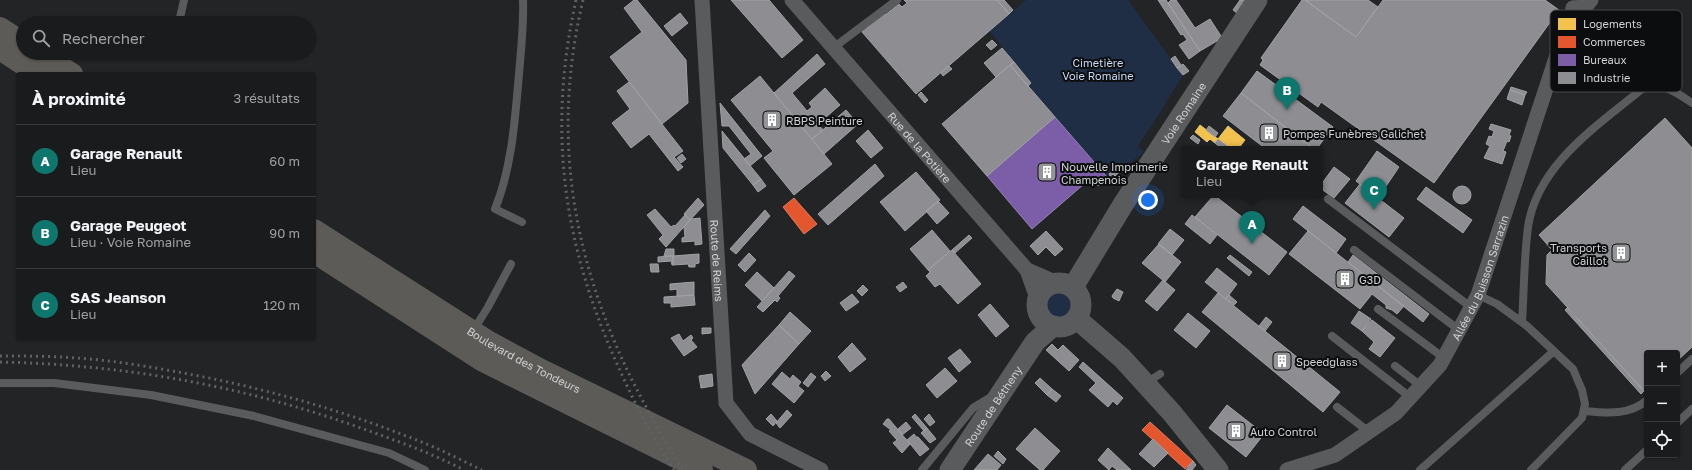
<!DOCTYPE html>
<html lang="fr">
<head>
<meta charset="utf-8">
<style>
  :root { --surface:#1a1b1c; --page:#272829; --text:#f1f3f6; --muted:#9fa1a3; --line:#38393b; --accent:#0f766e }
  body { margin:0; font-family:"Golos Text",sans-serif; background:var(--page); color:var(--text) }
  .controls { position:absolute; right:12px; bottom:12px; display:grid; overflow:hidden; border-radius:4px; box-shadow:0 1px 3px #0004 }
  .controls button { width:36px; height:36px; display:grid; place-items:center; padding:0; border:0; border-bottom:1px solid var(--line); background:var(--surface); color:var(--text); font:20px sans-serif }
  .you { position:absolute; left:1148px; top:200px; width:14px; height:14px; margin:-10px; border:3px solid #fff; border-radius:50%; background:#1a73e8; box-shadow:0 0 0 6px #1a73e833 }
  .badge { display:grid; place-items:center; width:26px; height:26px; border-radius:50%; background:var(--accent); color:#fff; font-size:13px; font-weight:700 }
  .pin { position:absolute; translate:-50% -33px; filter:drop-shadow(0 1px 2px #0008) }
  .pin::after { content:''; position:absolute; top:21px; width:14px; height:12px; background:inherit; clip-path:polygon(0 0,100% 0,50% 100%) }
  .popup { position:absolute; left:1181px; top:146px; width:142px; height:52px; box-sizing:border-box; display:grid; place-content:center; border-radius:4px; background:var(--surface); filter:drop-shadow(0 1px 3px #0005); font-size:13px; white-space:nowrap; color:var(--muted) }
  .popup b { font-size:15px; color:var(--text) }
  .popup::after { content:''; position:absolute; left:50%; top:100%; margin-left:-8px; border:8px solid transparent; border-top-color:var(--surface) }
  .list { margin:0; padding:0; list-style:none }
  h2 { display:flex; justify-content:space-between; align-items:center; height:52px; margin:0; padding:0 16px; font-size:17px }
  h2 small { font-size:13px; font-weight:400; color:var(--muted) }
  .list li { display:grid; grid-template-columns:26px 1fr auto; gap:12px; align-items:center; box-sizing:border-box; height:72px; padding:0 16px; border-top:1px solid var(--line) }
  .list b { display:block; font-size:15px; white-space:nowrap }
  .list p { margin:0; font-size:13px; white-space:nowrap; color:var(--muted) }
  .list em { font-size:13px; font-style:normal; color:var(--muted) }
  .icon { flex:none; width:22px; height:22px; fill:none; stroke:currentColor; stroke-width:2; stroke-linecap:round; stroke-linejoin:round }
  .map { position:relative; flex:none; width:1692px; height:470px; overflow:hidden }
  .search { position:absolute; background:var(--surface); box-shadow:0 1px 3px #0004; left:16px; top:16px; width:300px; height:44px; display:flex; align-items:center; gap:10px; box-sizing:border-box; padding:0 14px; border-radius:22px; color:var(--muted); font-size:15px }
  .panel { position:absolute; background:var(--surface); box-shadow:0 1px 3px #0004; left:16px; top:72px; width:300px; height:268px; border-radius:4px }
  .map>svg:first-child { display:block }
</style>
</head>
<body>
<div class="map">
<svg width="1692" height="470" viewBox="0 0 1692 470">
  <rect width="100%" height="100%" fill="#222426"/>
  <path fill="#1f2d45" d="M1026 0H1128L1183 75 1161 111 1138 146 1144 152 1112 178 1109 174 1106 176 1028 86 1031 83 989 31Z
    M1045 304a15 15 0 1 1 30 0a15 15 0 1 1-30 0Z"/>
  <path fill="#f2c14e" stroke="#e8c676" d="M1200 125 1218 139 1215 143 1210 139 1207 142 1195 132Z
    M1228 126 1245 140 1238 149H1231L1218 139Z"/>
  <path fill="#e4572e" stroke="#de7c60" d="M794 198 817 224 804 234 783 207Z
    M1150 422 1193 461 1185 469 1142 430Z"/>
  <path fill="#7b5ea7" stroke="#9481b4" d="M1055 117 1108 178 1098 186 1091 178 1032 229 987 176Z"/>
  <path fill="#8d8d92" stroke="#a1a2a6" d="M634 0H637L686 60 688 103 662 124 610 57 642 32 624 8Z
    M731 0H769L803 40 782 58Z
    M904 0H997L1009 14 916 94 862 32 883 14 885 15 899 4 902 7 907 3Z
    M997 0H1004L1013 10 1009 14Z
    M1158 0H1166L1200 51 1189 59 1179 45 1187 40 1183 34 1181 35Z
    M1171 0H1176L1195 28 1210 19 1221 36 1217 41 1200 51 1168 3Z
    M1240 0H1247L1238 14 1233 10Z
    M1302 0H1305L1356 37 1383 0H1545L1559 10 1434 183 1321 102 1318 107 1260 65 1263 60 1261 58Z
    M1305 0H1368L1378 7 1356 37Z
    M680 13 688 23 672 36 664 26Z
    M992 40 997 45 991 50 986 45Z
    M1594 45 1611 55 1606 64 1590 53Z
    M1002 48 1014 62 996 77 984 63Z
    M1590 53 1606 64 1603 67 1600 66 1604 77 1584 84 1577 63 1584 61Z
    M817 54 825 64 792 93 807 111 812 107 809 103 825 88 840 105 818 124 823 130 812 139 774 93Z
    M1175 56 1181 65 1177 68 1171 59Z
    M1014 62 1031 83 1028 86 1010 65Z
    M1183 64 1189 71 1183 75 1177 68Z
    M1010 65 1055 117 987 176 942 124Z
    M949 66 952 69 943 76 941 73Z
    M1257 71 1333 127 1318 147 1321 150 1320 151V149H1314L1241 93Z
    M760 76 832 164 794 195 764 158 773 151 731 100Z
    M629 82 683 151 674 157 683 167 678 171 649 134 631 148 612 123 630 109 617 91Z
    M1511 87 1527 92 1525 95 1510 90Z
    M1510 90 1525 95 1522 105 1507 99Z
    M921 92 928 100 925 103 918 95Z
    M1241 93 1314 149H1266L1223 116Z
    M720 103 762 156 750 166 744 159 751 154 729 126H722Z
    M846 110 858 124 824 154 812 139Z
    M1665 118 1692 148V347L1677 361V353H1647V388L1644 391 1546 284 1547 255 1552 250 1539 235Z
    M1491 124 1511 130 1509 135 1511 136 1509 142 1507 141 1503 151 1506 152 1502 164 1484 158 1490 146 1486 144 1489 136 1492 137 1494 131 1489 129Z
    M1209 126 1218 133 1215 137 1206 130Z
    M868 130 883 148 871 158 856 141Z
    M722 131 761 179 753 185 723 148Z
    M1193 135 1200 140 1198 144 1190 138Z
    M1218 139 1231 149H1222L1215 143Z
    M1377 151 1399 167 1378 198 1356 181Z
    M682 154 686 159 681 163 677 158Z
    M875 164 884 176 828 225 818 214Z
    M1120 165 1123 169 1115 176 1113 174 1110 176 1109 174Z
    M1334 167 1350 179 1334 198 1320 188V186Z
    M916 172 940 200 905 231 880 202Z
    M761 179 766 186 758 192 753 185Z
    M1360 184 1404 218 1389 237 1345 203Z
    M1453 195a9 9 0 1 1 18 0a9 9 0 1 1-18 0Z
    M1426 187 1472 220 1463 233 1417 199Z
    M1214 195 1287 252 1269 275 1195 217Z
    M698 198 704 205 690 220 684 214Z
    M938 201 949 213 937 224 926 211Z
    M1303 206 1346 239 1336 253 1293 219Z
    M655 209 671 227 674 225 675 226 685 215 690 220 666 247 659 239 663 235 647 215Z
    M765 210 770 216 736 254 730 249Z
    M1192 215 1217 235 1210 244 1185 224Z
    M700 218 702 244 695 245V241L682 242V238L685 237 684 227 691 219Z
    M1170 229 1184 240 1172 255 1158 244Z
    M932 230 950 251 928 270 910 249Z
    M1046 231 1063 249 1055 256 1046 247 1038 255 1030 246Z
    M1308 231 1404 306 1397 314 1392 310 1386 308V305L1372 294 1360 309 1289 254Z
    M969 235 972 238 955 253 952 250Z
    M1159 244 1181 262 1165 282 1142 263Z
    M666 249H674V256H664Z
    M952 250 981 284 958 304 940 284 935 287 926 276 930 272 928 270Z
    M749 253 756 260 745 272 738 265Z
    M699 254V263L695 264V267H689L688 264 673 265V256Z
    M1230 255 1252 272 1249 276 1227 258Z
    M1353 255 1429 314 1423 322 1348 262Z
    M673 256V265H672L671 261 658 262V257Z
    M650 264H658L659 272H651Z
    M1217 268 1237 284 1226 299 1205 282Z
    M789 271 795 276 778 296 780 298 777 302 775 300 763 312 757 307Z
    M757 272 774 288 762 301 745 285Z
    M1163 280 1175 290 1157 311 1145 301Z
    M694 282V295L677 296V289L670 290V284Z
    M903 282 907 287 900 292 896 287Z
    M863 285 868 290 862 296 857 291Z
    M1117 289 1123 292 1119 301 1113 298 1112 296Z
    M1218 293 1340 392 1323 412 1202 312Z
    M852 294 859 302 846 311 840 303Z
    M694 295 695 305 671 307V303H664V297Z
    M1229 295 1237 302 1234 305 1226 299Z
    M990 304 1009 326 996 337 978 315Z
    M1567 308 1644 391 1641 394 1565 310Z
    M1359 311 1371 319 1362 331 1351 323Z
    M790 312 811 331 799 344 779 325Z
    M1188 313 1210 331 1196 348 1174 330Z
    M1266 317 1272 322 1265 331 1259 326Z
    M1372 320 1395 338 1380 357 1369 349 1374 342 1362 331Z
    M779 325 799 344 755 394 742 365Z
    M702 328H711V333L702 334Z
    M679 334 683 341 691 335 693 338 691 340 697 347 684 356 671 338Z
    M852 343 866 359 850 372 838 357Z
    M1052 344 1058 350 1063 345 1079 360 1069 371 1046 350Z
    M960 349 971 362 959 372 948 358Z
    M1083 362 1123 398 1117 405 1113 401 1108 407 1089 390 1096 383 1079 367Z
    M945 368 957 381 937 398 926 385Z
    M826 371 831 376 825 381 821 376Z
    M782 372 790 379 793 375 801 382 798 386 804 391 794 403 772 384Z
    M811 373 816 377 808 387 803 383Z
    M712 374 713 386 701 388 699 376Z
    M1040 378 1052 389 1047 395 1035 383Z
    M1052 389 1061 396 1056 402 1047 395Z
    M1227 405 1264 434 1246 457 1209 428Z
    M787 410 792 415 780 428 776 423Z
    M771 414 777 421 773 426 766 419Z
    M915 414 927 428 924 431 912 417Z
    M929 414 935 422 930 426 924 419Z
    M887 419H889L910 444 902 453 893 443 897 440 889 431 891 430 883 424Z
    M906 422 911 428 902 435 898 429Z
    M927 428 936 439 930 443 921 433Z
    M1035 428 1060 451 1043 470H1040L1016 449Z
    M914 434 916 437H918L929 449 920 456 907 440Z
    M1153 439 1168 453 1154 467 1139 454Z
    M1108 448 1131 470H1117L1112 466 1109 470 1098 460Z
    M998 451 1006 459 1003 464 994 456Z
    M988 454 1001 465 997 470H974Z
    M1193 461 1196 465 1192 470H1186Z"/>
  <g fill="none" stroke-linecap="round" stroke-linejoin="round">
    <path stroke="#5a5b5d" stroke-width="8" d="M179 22 184 0
      M833 48 897 0
      M1328 199 1472 308
      M522 222 495 209C512 167 515 119 519 74 521 49 524 25 523 0
      M1354 250 1459 330
      M1478 295 1497 304 1527 326 1573 369 1582 390 1585 404 1582 418 1531 470
      M1378 309 1444 358
      M1522 322C1524 291 1524 258 1528 227 1537 165 1597 126 1642 89 1664 82 1674 91 1692 103
      M473 331 488 307 511 264
      M1332 336 1410 397
      M1395 366 1421 386
      M1677 373 1692 359
      M0 383H54L151 395 254 416 389 453 425 470
      M1146 383 1160 374
      M1337 407 1369 432
      M1584 411C1606 413 1629 416 1647 400
      M1677 423 1692 409
      M922 470 973 408 991 397
      M1420 470 1554 351
      M1625 470 1647 450"/>
    <g stroke="#5a5b5d" stroke-width="15">
      <path id="s1" d="M702 0 726 403 750 434 821 470"/>
      <path id="s2" d="M792 0 1027 270 1057 283"/>
      <path d="M1573 8 1585 7 1591 0"/>
      <path d="M1027 270 1038 301"/>
      <path id="s3" d="M1287 470 1335 455 1396 413 1440 365 1478 295 1558 52 1573 16V8"/>
    </g>
    <g stroke="#5a5b5d" stroke-width="21">
      <circle cx="1059" cy="305" r="22"/>
      <path id="s4" d="M1073 287 1124 203 1257 0"/>
      <path d="M1077 319 1122 358 1172 413 1218 470"/>
      <path id="s5" d="M950 470 1035 342 1053 326"/>
    </g>
    <g stroke="#5d5b58" stroke-width="22">
      <path d="M0 28 23 43"/>
      <path d="M0 49 38 74"/>
      <path d="M39 53 72 74"/>
      <path id="s6" d="M314 230 489 342 541 370 746 470"/>
      <path d="M314 252 483 361 702 470"/>
    </g>
    <path stroke="#616263" stroke-width="3" stroke-dasharray="2 4" stroke-linecap="butt" d="M576 0C547 131 563 244 618 366 634 402 652 438 674 470
      M583 0C551 135 572 257 632 380 648 411 664 441 683 470
      M0 356C25 356 51 356 76 358 108 360 140 365 172 371 258 386 343 410 424 443 444 451 463 461 482 470
      M0 362C131 365 249 387 372 432 403 443 435 455 464 470"/>
  </g>
  <defs>
    <symbol id="building-square" viewBox="-11 -11 22 22"><rect x="-9" y="-9" width="18" height="18" rx="4" fill="#939597" stroke="#0c0d0f"/><path d="M-4-6H4V6H1V3H-1V6H-4ZM-2.5-4.3h1.7v1.8h-1.7ZM.8-4.3h1.7v1.8H.8ZM-2.5-1h1.7V.8h-1.7ZM.8-1h1.7V.8H.8Z" fill="#fff"/></symbol>
  </defs>
  <g fill-rule="evenodd">
    <use href="#building-square" x="761" y="109" width="22" height="22"/>
    <use href="#building-square" x="1258" y="122" width="22" height="22"/>
    <use href="#building-square" x="1036" y="161" width="22" height="22"/>
    <use href="#building-square" x="1610" y="242" width="22" height="22"/>
    <use href="#building-square" x="1334" y="268" width="22" height="22"/>
    <use href="#building-square" x="1271" y="350" width="22" height="22"/>
    <use href="#building-square" x="1225" y="420" width="22" height="22"/>
  </g>
  <g text-anchor="middle" dominant-baseline="central" stroke-width="4" stroke-linejoin="round" paint-order="stroke">
    <g font-size="11" fill="#c8d9f6" stroke="#0c0d0f">
      <text x="1098" y="62">Cimetière<tspan x="1098" dy="13">Voie Romaine</tspan></text>
    </g>
    <g font-size="11" fill="#d0d2d4" stroke="#0c0d0f">
      <text stroke="none"><textPath href="#s4" startOffset="206">Voie Romaine</textPath></text>
      <text stroke="none"><textPath href="#s2" startOffset="195">Rue de la Potière</textPath></text>
      <text stroke="none"><textPath href="#s1" startOffset="261">Route de Reims</textPath></text>
      <text stroke="none"><textPath href="#s3" startOffset="286">Allée du Buisson Sarrazin</textPath></text>
      <text stroke="none"><textPath href="#s6" startOffset="247">Boulevard des Tondeurs</textPath></text>
      <text stroke="none"><textPath href="#s5" startOffset="77">Route de Bétheny</textPath></text>
    </g>
    <g font-size="11" fill="#d0d2d4" stroke="#0c0d0f" text-anchor="start">
      <text x="786" y="120">RBPS Peinture</text>
      <text x="1283" y="133">Pompes Funèbres Galichet</text>
      <text x="1061" y="166">Nouvelle Imprimerie<tspan x="1061" dy="13">Champenois</tspan></text>
      <text x="1607" y="247" text-anchor="end">Transports<tspan x="1607" dy="13">Caillot</tspan></text>
      <text x="1359" y="279">G3D</text>
      <text x="1296" y="361">Speedglass</text>
      <text x="1250" y="431">Auto Control</text>
    </g>
  </g>
  <rect x="1550" y="10" width="132" height="82" rx="6" fill="#0c0d0f" stroke="#47484a" stroke-width="1"/>
  <rect x="1558" y="18" width="18" height="12" fill="#f2c14e"/>
  <rect x="1558" y="36" width="18" height="12" fill="#e4572e"/>
  <rect x="1558" y="54" width="18" height="12" fill="#7b5ea7"/>
  <rect x="1558" y="72" width="18" height="12" fill="#8d8d92"/>
  <g font-size="11" fill="#d0d2d4">
    <text x="1583" y="28">Logements</text>
    <text x="1583" y="46">Commerces</text>
    <text x="1583" y="64">Bureaux</text>
    <text x="1583" y="82">Industrie</text>
  </g>
</svg>
<div class="controls">
<button>+</button>
<button>−</button>
<button><svg class="icon" aria-label="locate" viewBox="0 0 24 24"><circle cx="12" cy="12" r="6"/><path d="M12 2v4M12 18v4M2 12h4M18 12h4"/></svg></button>
</div>
<div class="you"></div>
<div class="pin badge" style="left:1252px;top:244px">A</div>
<div class="popup"><b>Garage Renault</b>Lieu</div>
<div class="pin badge" style="left:1287px;top:110px">B</div>
<div class="pin badge" style="left:1374px;top:210px">C</div>
<div class="search"><svg class="icon" aria-label="search" viewBox="0 0 24 24"><circle cx="10" cy="10" r="6"/><path d="M15 15l6 6"/></svg>Rechercher</div>
<section class="panel">
<h2>À proximité<small>3 résultats</small></h2>
<ul class="list">
<li><span class="badge">A</span><div><b>Garage Renault</b><p>Lieu</p></div><em>60 m</em></li>
<li><span class="badge">B</span><div><b>Garage Peugeot</b><p>Lieu · Voie Romaine</p></div><em>90 m</em></li>
<li><span class="badge">C</span><div><b>SAS Jeanson</b><p>Lieu</p></div><em>120 m</em></li>
</ul>
</section>
</div>
</body>
</html>
